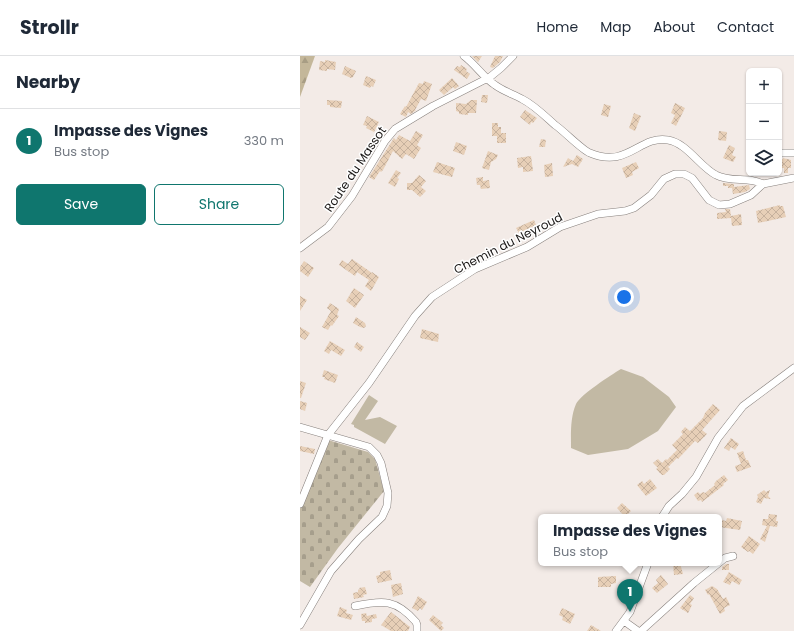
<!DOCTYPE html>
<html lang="en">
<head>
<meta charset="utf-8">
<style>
  :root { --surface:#fff; --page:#f6f6f7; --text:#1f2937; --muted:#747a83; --line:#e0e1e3; --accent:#0f766e }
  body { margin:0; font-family:Poppins,sans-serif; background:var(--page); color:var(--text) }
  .controls { position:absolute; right:12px; top:12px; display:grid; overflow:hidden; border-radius:6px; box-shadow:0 1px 3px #0004 }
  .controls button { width:36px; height:36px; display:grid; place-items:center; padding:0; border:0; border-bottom:1px solid var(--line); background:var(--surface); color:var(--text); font:20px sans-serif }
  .you { position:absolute; left:324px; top:241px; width:14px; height:14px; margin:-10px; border:3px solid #fff; border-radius:50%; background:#1a73e8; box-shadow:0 0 0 6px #1a73e833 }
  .badge { display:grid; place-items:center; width:26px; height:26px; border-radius:50%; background:var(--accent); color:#fff; font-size:13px; font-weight:700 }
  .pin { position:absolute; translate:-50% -33px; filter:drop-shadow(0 1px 2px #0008) }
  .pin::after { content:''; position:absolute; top:21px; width:14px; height:12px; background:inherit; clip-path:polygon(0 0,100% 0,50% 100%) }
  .popup { position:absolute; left:238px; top:458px; width:184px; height:52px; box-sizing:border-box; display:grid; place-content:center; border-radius:6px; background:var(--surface); filter:drop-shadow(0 1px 3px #0005); font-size:13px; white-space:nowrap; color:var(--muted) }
  .popup b { font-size:15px; color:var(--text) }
  .popup::after { content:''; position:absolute; left:50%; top:100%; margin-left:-8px; border:8px solid transparent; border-top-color:var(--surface) }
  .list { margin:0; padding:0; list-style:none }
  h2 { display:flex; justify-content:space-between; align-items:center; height:52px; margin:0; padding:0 16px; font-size:17px }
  h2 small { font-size:13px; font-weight:400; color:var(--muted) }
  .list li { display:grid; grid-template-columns:26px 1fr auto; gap:12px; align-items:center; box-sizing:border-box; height:64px; padding:0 16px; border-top:1px solid var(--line) }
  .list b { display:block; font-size:15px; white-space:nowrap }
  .list p { margin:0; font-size:13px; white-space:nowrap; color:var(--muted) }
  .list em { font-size:13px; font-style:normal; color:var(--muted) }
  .actions { display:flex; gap:8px; padding:12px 16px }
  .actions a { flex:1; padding:9px 0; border:1px solid var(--accent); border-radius:6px; text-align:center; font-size:14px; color:var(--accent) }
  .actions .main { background:var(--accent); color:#fff }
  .icon { flex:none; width:22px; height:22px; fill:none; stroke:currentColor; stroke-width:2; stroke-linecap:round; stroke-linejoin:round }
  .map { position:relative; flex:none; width:494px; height:575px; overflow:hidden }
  header { display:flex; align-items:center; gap:24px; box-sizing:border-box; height:56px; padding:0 20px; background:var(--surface); border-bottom:1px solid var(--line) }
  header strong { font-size:19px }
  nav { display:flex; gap:22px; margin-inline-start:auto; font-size:14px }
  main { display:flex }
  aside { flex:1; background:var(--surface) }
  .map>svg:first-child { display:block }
</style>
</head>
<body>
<header>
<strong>Strollr</strong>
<nav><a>Home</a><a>Map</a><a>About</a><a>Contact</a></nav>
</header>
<main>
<aside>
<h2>Nearby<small></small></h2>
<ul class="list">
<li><span class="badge">1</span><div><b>Impasse des Vignes</b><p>Bus stop</p></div><em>330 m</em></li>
</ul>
<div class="actions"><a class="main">Save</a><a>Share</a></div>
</aside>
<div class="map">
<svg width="494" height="575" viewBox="0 0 494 575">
  <defs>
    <pattern id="forest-firs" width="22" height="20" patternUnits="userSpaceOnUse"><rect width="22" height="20" fill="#c4b79a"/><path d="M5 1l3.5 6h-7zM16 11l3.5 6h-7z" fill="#a89d84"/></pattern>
    <pattern id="cemetery-stones" width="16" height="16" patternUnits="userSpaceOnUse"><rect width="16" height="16" fill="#c2b9a4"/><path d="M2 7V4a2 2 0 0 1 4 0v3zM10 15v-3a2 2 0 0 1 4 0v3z" fill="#a69e8c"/></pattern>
    <pattern id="building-cross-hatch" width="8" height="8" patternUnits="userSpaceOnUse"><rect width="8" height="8" fill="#e7cfb7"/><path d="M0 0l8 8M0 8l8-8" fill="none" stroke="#c6b19d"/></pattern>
  </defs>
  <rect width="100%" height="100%" fill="#f3ebe7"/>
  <path fill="#c2b9a4" d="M321 313 343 321 369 341 376 351 358 375 328 393 288 399 271 392C271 378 270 362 276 348 280 339 311 319 321 313Z
    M69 339 78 345 65 364 80 361 97 370 85 388 54 371V369L51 368Z"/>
  <path fill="url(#forest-firs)" d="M0 0H15L0 41Z"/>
  <path fill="url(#cemetery-stones)" d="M28 384 68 396 75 403 84 435 38 492 10 531 0 525V453Z"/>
  <path fill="url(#building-cross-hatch)" d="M172 0H182L178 6Z
    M195 0H203L200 6 193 12 190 11Z
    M25 4 36 6 35 14 27 13V15L19 14 20 5 25 6Z
    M161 9 167 13 166 15 170 18 167 23 154 14 157 10 160 11Z
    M45 10 56 15 53 21 51 22 42 18Z
    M66 20 76 24 73 31 71 30 70 32 63 29Z
    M152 22 159 30 155 33 153 31 144 39 139 34Z
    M124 25 132 28 126 45 121 43 115 54H116L111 58 108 56 106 61 100 58 105 50 106 51 119 27 123 28Z
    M182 39H188L187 47 181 46Z
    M27 44 42 45 41 52 30 51V49H27Z
    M171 44H177L176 57H168V59L159 58V56L156 55V47L166 48Z
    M375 47 385 52 376 70 371 67 375 59 371 57Z
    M304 48 311 50 308 61 301 59Z
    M225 54 237 62 233 67 231 66 230 69 220 61Z
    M334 57 341 60 335 75 329 72Z
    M67 60 79 66 74 76 66 72 67 70 63 69Z
    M192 67H198V71H201V77H206V87H197V80H192Z
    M116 75 123 79 117 89 121 92 114 103 106 98 102 103 93 95 83 114 81 116 80 115 74 124 69 121 94 82 96 84 99 79 110 85Z
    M419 75 427 76 426 85 418 84Z
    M241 83 246 84 245 91H239Z
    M156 86 167 90 164 99 153 95Z
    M429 89 435 92 432 99 436 101 433 106 423 102Z
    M188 95 198 99 196 103 191 106 189 114 182 112Z
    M277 99 283 103 278 111 272 108 263 111 268 102 273 105Z
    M231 100 233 115 223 116V111L218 112 217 102Z
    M483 102 491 104V112H488V117H484V112H480V103H483Z
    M137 106 155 112 152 121 133 116Z
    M336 106 339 112 332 116 333 119 326 122 322 112Z
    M252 107 253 120 245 121 244 109Z
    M96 114 101 117 97 122 99 123 95 131 88 127Z
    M119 119 126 125 121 131 126 135 120 141 112 134H107V127H112Z
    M183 121V125L189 124 190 132 181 133 180 129H177L176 122Z
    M423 127 434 128V131L449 129 450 133 445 136 433 138 432 132H428V130H423Z
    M480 149V150H483L486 161 458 167 456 155Z
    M425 153H430L431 160 441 158 442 169 432 170 431 162 417 163V157L426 156Z
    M234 164 236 169 219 177 216 172Z
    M52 203 72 217V216L79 221 71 235 65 230 69 224 57 216 55 220 39 209 42 204 48 208Z
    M4 205 14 212 8 221 0 215V211Z
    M54 232 64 239 55 252 46 245Z
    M0 240 7 244 0 255Z
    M30 247 39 253 37 259 39 260 32 270 31 269 28 274 22 271 31 255 27 252Z
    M56 261 65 267 66 270 64 272 60 271 53 267Z
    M0 271 10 277 5 284 0 281Z
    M122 273 139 278 138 286 120 282Z
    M30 285 45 294 41 300 31 294 29 298 24 295Z
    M57 286 64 291 61 296 54 291Z
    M24 314 38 319 35 327 24 323 25 321H22Z
    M0 325 6 327 1 342H0Z
    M0 345 7 347 5 355 0 353Z
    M413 348 420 354 402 374 407 378 398 387 395 385 378 403 377 402 368 411 370 413 364 419H362L356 413 358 412 353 407 358 403 362 407 366 403 367 404 377 394 372 389 383 378 381 376 385 371 390 375 403 362 405 357Z
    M431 382 439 388 435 394 431 391 429 395 424 392Z
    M0 390 15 393 14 398 0 395Z
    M443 395 446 404H448L451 411 437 416 435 410 441 408 437 397Z
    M424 419 428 424 423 428 424 429 402 446 401 444 398 445 394 439 398 436 400 438 403 436 405 437 415 429 414 428 416 425Z
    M350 423 357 432 346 440 337 429 342 425 344 428Z
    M464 434 466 436 470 434 468 440 471 443 464 442 461 448 456 446 458 441 457 439Z
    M322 447 331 455 325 461 317 452Z
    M469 458 477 459 476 465H478L477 471 470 470 465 486 460 483 467 470 462 469 463 463H468Z
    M427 462 442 465 440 474 419 471 421 464 426 465Z
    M449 480 460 488 453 498 449 495 448 496 441 491Z
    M373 507H380L383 518 374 519Z
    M426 508H429V514H422V511Z
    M90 514 92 524 78 527 76 520 80 519V516Z
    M429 516 442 524 439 529 432 525 430 529 423 526Z
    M361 519 368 528 357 537 352 532 358 527 356 524Z
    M316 520V527L311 528V531H298V521Z
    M101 527 103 538 93 541 91 529Z
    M412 530 417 533 423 543 426 541 430 549 424 552 425 555 420 558 409 538 408 539 405 534Z
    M65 531 67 538 63 539 64 541 54 543 53 537 58 536V534L60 533 59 532Z
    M390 539 394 542 390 548 392 549 388 557 380 552Z
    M118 540 127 546 122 554 120 552 118 555 112 552Z
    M40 551 47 554 46 557 53 559 51 564 37 560Z
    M262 552 275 558 270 568 262 564 263 561 259 559Z
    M91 556 110 571 108 575H91L81 569Z
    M66 557 67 560 76 558 77 562 72 563V566L65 567V565H62L61 558Z
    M133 559 143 567 141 569 144 572 141 575 129 564Z
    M291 569 301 575H287Z"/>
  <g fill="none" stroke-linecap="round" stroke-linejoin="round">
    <defs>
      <path id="street" d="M164 0C175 8 184 22 195 29 203 35 213 38 222 43 234 49 245 60 255 69 264 75 282 94 290 97 328 113 339 79 368 84 387 87 400 111 416 119 431 127 449 120 463 128L494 122
        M479 97H494
        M0 192 28 171 52 140 85 85 95 73 133 50 190 21 201 12 213 0
        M0 371 69 391 77 399 81 407 88 437 87 450 82 461 59 483 31 515 0 569
        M0 448 28 379 69 327 115 260 132 241 175 213 227 191 260 171 298 158 325 155 334 152 351 139 364 123 375 118H384L392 122 409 144 419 149 430 148 451 139 463 128
        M362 461 369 450 382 438 396 421 418 382 443 350 494 312
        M55 550C83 544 96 543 116 566L117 569V575
        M324 565 338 575
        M316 575 330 556 348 507
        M341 575 394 527 425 502 433 500"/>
    </defs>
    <use href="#street" stroke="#87807d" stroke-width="8"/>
    <use href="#street" stroke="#fff" stroke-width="7"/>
  </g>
  <g text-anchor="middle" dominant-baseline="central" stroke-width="3" stroke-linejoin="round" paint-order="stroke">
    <g font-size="12" fill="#1b1817" stroke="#fff">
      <text transform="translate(55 113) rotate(-56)">Route du Massot</text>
      <text transform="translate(208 187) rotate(-27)">Chemin du Neyroud</text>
    </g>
  </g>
</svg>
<div class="controls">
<button>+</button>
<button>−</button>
<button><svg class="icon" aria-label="layers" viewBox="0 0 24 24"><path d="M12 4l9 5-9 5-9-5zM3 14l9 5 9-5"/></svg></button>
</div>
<div class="you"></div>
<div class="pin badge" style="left:330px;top:556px">1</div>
<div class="popup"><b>Impasse des Vignes</b>Bus stop</div>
</div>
</main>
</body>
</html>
